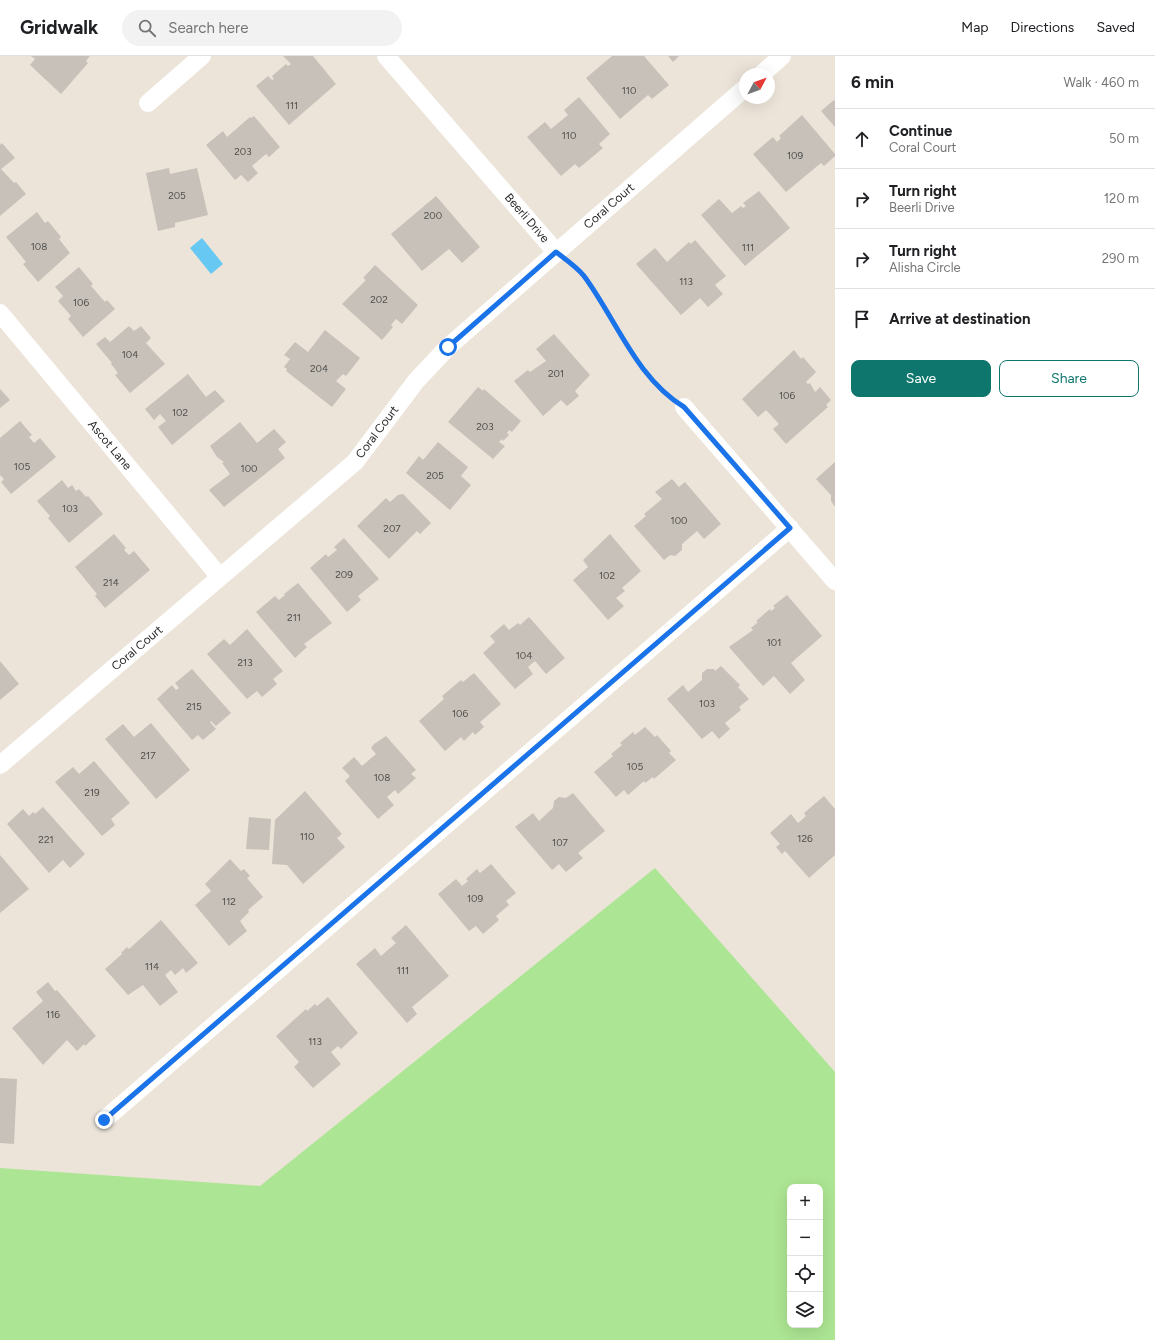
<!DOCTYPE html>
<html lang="en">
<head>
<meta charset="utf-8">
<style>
  :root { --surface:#fff; --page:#f2f2f2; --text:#202124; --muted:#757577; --line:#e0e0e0; --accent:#0f766e }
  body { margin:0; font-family:Figtree,sans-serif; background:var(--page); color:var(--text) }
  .controls { position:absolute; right:12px; bottom:12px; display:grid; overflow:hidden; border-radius:8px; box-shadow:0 4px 16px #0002 }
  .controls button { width:36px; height:36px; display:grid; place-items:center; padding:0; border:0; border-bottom:1px solid var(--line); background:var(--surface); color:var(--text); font:20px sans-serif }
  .compass { position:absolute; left:739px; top:12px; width:36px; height:36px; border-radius:50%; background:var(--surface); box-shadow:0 4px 16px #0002; rotate:49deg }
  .stop { position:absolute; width:12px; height:12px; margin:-9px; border:3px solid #1a73e8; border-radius:50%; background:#fff }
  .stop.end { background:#1a73e8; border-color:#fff; box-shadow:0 1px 4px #0008 }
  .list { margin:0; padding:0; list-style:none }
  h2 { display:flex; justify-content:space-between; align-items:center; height:52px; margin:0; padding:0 16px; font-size:17px }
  h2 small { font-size:13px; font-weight:400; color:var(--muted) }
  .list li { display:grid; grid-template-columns:26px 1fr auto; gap:12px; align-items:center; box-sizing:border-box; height:60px; padding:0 16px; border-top:1px solid var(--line) }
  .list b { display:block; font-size:15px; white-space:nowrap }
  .list p { margin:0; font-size:13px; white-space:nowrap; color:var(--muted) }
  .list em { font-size:13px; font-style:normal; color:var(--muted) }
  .actions { display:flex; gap:8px; padding:12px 16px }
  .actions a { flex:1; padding:9px 0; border:1px solid var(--accent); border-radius:8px; text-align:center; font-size:14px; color:var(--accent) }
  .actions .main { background:var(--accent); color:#fff }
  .icon { flex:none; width:22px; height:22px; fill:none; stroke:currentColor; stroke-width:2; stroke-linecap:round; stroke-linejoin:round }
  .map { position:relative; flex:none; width:835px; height:1284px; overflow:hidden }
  header { display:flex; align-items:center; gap:24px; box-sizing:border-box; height:56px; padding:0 20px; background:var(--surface); border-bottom:1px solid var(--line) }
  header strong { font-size:19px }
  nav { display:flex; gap:22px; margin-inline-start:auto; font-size:14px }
  .search { width:280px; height:36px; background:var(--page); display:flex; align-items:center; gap:10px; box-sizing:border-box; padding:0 14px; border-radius:22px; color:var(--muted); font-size:15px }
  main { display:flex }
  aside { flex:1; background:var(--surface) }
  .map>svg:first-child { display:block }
</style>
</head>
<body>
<header>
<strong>Gridwalk</strong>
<div class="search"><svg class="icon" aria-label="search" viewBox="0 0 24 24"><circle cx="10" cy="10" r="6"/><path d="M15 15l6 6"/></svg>Search here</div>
<nav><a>Map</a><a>Directions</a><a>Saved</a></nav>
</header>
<main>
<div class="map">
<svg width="835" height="1284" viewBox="0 0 835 1284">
  <rect width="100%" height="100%" fill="#ece4d9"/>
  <path fill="#ace593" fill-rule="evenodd" d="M655 812 835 1016V1284H0V1112L260 1130ZM790 1131H820V1269H790Z"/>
  <path fill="#67c9f3" d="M202 182 223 208 211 218 190 192Z"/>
  <path fill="#c7c1b9" d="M31 0H90L86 5 88 7 61 38 30 9 35 3Z
    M283 0H313L336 28 289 69 256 30 268 20 272 24 274 23 272 20 286 8 288 10 291 8Z
    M612 0H644L669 29 652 43 648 39 620 63 586 22Z
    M668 0H679L673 6Z
    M579 41 610 78 599 88 603 92 579 112 575 108 561 120 527 81 545 66 551 73 568 59 564 54Z
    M834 44 835 45V71L821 55Z
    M802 59 835 98V100L824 110 821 107 786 136 753 98 773 81 777 86 781 82 779 80Z
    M254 60 280 91 269 101 266 98 252 110 258 117 248 126 241 119 235 124 206 89 223 75 227 81 250 61 251 62Z
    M2 87 15 102 1 113 14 127 16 126 26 138 0 160V89Z
    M169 112 170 118 197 112 208 159 175 167V171L158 175 146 117Z
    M759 135 790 172 745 210 701 159 719 143 732 157 741 150 743 152 746 150 743 147Z
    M436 140 480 191 462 207 449 193 422 215 391 178Z
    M37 156 45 167 48 165 61 181 59 183 70 197 38 226 23 208 26 206 6 181Z
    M695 184 726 220 715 229 723 238 708 251 700 242 681 259 636 208 655 192 667 206 689 186 691 188Z
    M375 209 418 249 402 268 396 263 391 269 393 271 382 284 342 248 366 224 363 222Z
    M79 211 93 228 91 230 105 246 107 244 115 253 83 281 68 263 71 260 58 245 63 240 55 231Z
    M129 270 134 275 141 270 151 282 146 287 165 308 130 337 115 319 118 317 111 308 112 307 96 288 105 281 110 286Z
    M325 274 360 302 346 320 343 318 336 325 346 333 332 351 286 315 287 313 284 311 290 303 284 299 295 286 308 296Z
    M554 278 590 319 575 335 579 340 567 350 561 344 543 360 514 325 528 314 530 316 546 305 536 293Z
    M794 294 801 303 803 301 816 316 806 326 808 328 810 327 815 336 820 331 831 344 826 349 828 351 786 388 773 373 779 368 766 354 758 361 742 343Z
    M188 318 206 341 215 334 225 345 172 389 158 371 166 365 160 358 154 364 145 353Z
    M478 331 483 335 484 333 521 365 512 376 509 374 507 377 509 379 503 385 502 383 499 386 505 390 493 403 448 366Z
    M0 333 10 344 0 352Z
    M20 365 32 379 29 381 34 387 40 382 56 401 11 438 1 426 4 423 0 419V382Z
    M240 366 257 387 274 373 286 386 278 393 285 402 224 451 209 434 230 418 222 407 224 406 217 401 210 390Z
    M438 386 468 411 461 420 471 429 450 454 406 417 419 400 423 404Z
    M835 406V451L831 445V439L816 423Z
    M672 423 679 431 685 426 721 468 704 483 697 475 682 488V494L675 500 670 499 664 504 634 470 646 460 644 458 662 443 655 436Z
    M62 424 68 432 72 429 76 435 79 433 86 441 88 440 103 458 69 487 48 462 50 460 37 445Z
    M403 438 431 467 420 478 417 475 389 503 357 470 386 442 390 446 398 439Z
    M114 478 126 492 124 494 129 499 134 495 150 514 105 552 95 540 97 538 75 511Z
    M610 478 641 515 622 532 625 535 616 542 624 550 608 564 573 524 588 511 583 504Z
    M344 482 379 523 358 540 361 544 347 556 310 512 326 498 328 501 337 494 334 491Z
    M298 527 332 567 304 588 307 591 295 602 256 556 275 540 279 544 285 539 284 538Z
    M787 539 822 580 791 607 805 624 790 638 774 620 763 630 729 591 753 574 751 572 758 566 756 565 770 553 771 555 775 552 773 550Z
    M529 561 565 602 546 618 535 605 528 611 533 618 515 633 483 597 495 586 490 580 504 568 509 574 518 567 520 569Z
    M247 573 283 615 273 623 277 628 262 641 257 635 247 643 207 598 224 583 230 589Z
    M0 605 19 628 0 644Z
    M721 610 740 629 738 631 749 643 739 651 741 654 725 667 730 673 719 683 712 675 702 683 667 643 683 629 688 636 702 624V617L707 613H714L715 615Z
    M192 613 231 657 216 670 211 665 210 666 216 673 203 684 198 679 192 684 157 643 172 629 176 634 179 632 175 627Z
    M474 617 501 648 480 666 484 671 475 679 473 676 464 685 461 681 445 695 419 665 444 643 442 640 461 624 463 626Z
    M151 667 190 714 156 743 105 683 123 668 134 681Z
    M645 671 655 681 657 679 671 695 669 697 676 704 654 723 653 721 645 727 644 725 628 739 624 734 616 741 594 716 613 700 611 698 622 689 620 687 633 676 635 679Z
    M386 680 416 714 411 718 416 722 398 738 395 734 387 741 394 749 378 763 345 725 350 720 342 712 354 701 362 710 376 698 371 692 374 688Z
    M94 705 130 747 111 763 115 769 102 780 55 726 73 711 79 718Z
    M305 735 342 778 337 782 345 791 303 828 287 809 272 808 275 764Z
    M573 737 605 775 578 797 583 802 566 816 559 808 552 814 515 771 533 757 539 765 553 752 554 745 559 741 566 742Z
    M824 740 835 753V799L809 822 785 795 782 798 776 791 780 788 770 777 791 758 798 767 806 760 804 757Z
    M43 751 85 798 70 812 63 804 49 817 7 768 23 753 29 760 33 756 35 758Z
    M249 761 271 763 269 794 246 793Z
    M0 799 29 833 0 857Z
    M230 803 241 815 244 813 250 820 247 822 263 841 248 854 249 856 240 865 247 875 229 890 195 849 211 835 205 828Z
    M491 808 516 837 506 845 509 849 496 860 499 864 483 878 476 870 469 875 438 838 456 823 462 830 468 825 466 823 477 813 480 817Z
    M161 864 198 907 186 917 183 912 175 919 171 914 165 919 178 936 160 950 143 929 128 939 105 913 122 898 121 897 127 891 129 893Z
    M406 869 449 920 412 951 417 958 407 967 356 908 375 892 381 900 396 887 391 882Z
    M48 926 55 935 57 934 96 980 85 990 84 988 77 995 67 984 43 1009 12 972 43 945 36 936Z
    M328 941 358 977 341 993 338 990 331 996 341 1008 313 1032 294 1011 299 1006 276 980 306 953 307 955 315 948 317 950Z
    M0 1022 17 1023 14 1088 0 1087Z"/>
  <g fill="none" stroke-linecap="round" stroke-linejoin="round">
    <path stroke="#c7c7c7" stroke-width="2.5" stroke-dasharray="3 2" stroke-linecap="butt" d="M571 208 583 219 637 304 668 341"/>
    <path stroke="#fff" stroke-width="18" d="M386 0 556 196
      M762 18 782 0
      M148 47 202 0
      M0 257 220 521
      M684 351 835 525
      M0 709 355 406 416 325 448 291 745 32
      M104 1064 790 472"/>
  </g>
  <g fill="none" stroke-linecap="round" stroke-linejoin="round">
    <path stroke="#1a73e8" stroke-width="5" d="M104 1064 790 472 684 351C636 322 616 263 584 220 577 211 565 203 556 196L448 291"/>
  </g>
  <g text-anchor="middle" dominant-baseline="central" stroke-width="3.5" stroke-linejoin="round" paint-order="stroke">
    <g font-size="10" fill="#504f4d">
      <text x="629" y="34">110</text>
      <text x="292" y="49">111</text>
      <text x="569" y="79">110</text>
      <text x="243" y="95">203</text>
      <text x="795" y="99">109</text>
      <text x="177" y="139">205</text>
      <text x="433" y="159">200</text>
      <text x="39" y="190">108</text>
      <text x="748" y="191">111</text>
      <text x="686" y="225">113</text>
      <text x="379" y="243">202</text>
      <text x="81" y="246">106</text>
      <text x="130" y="298">104</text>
      <text x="319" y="312">204</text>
      <text x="556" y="317">201</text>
      <text x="787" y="339">106</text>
      <text x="180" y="356">102</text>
      <text x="485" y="370">203</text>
      <text x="22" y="410">105</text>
      <text x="249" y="412">100</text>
      <text x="435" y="419">205</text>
      <text x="70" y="452">103</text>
      <text x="679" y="464">100</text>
      <text x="392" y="472">207</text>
      <text x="344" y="518">209</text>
      <text x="607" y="519">102</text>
      <text x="111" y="526">214</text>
      <text x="294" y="561">211</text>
      <text x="774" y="586">101</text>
      <text x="524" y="599">104</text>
      <text x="245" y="606">213</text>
      <text x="707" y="647">103</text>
      <text x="194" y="650">215</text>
      <text x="460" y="657">106</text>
      <text x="148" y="699">217</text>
      <text x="635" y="710">105</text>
      <text x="382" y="721">108</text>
      <text x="92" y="736">219</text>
      <text x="307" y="780">110</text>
      <text x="805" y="782">126</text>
      <text x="46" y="783">221</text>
      <text x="560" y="786">107</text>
      <text x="475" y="842">109</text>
      <text x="229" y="845">112</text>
      <text x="152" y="910">114</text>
      <text x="403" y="914">111</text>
      <text x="53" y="958">116</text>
      <text x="315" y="985">113</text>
    </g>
    <g font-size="12" fill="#292929" stroke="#fff">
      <text transform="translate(609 150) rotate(-41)">Coral Court</text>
      <text transform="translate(527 162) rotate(49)">Beerli Drive</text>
      <text transform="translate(377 376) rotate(-53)">Coral Court</text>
      <text transform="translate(110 389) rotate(50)">Ascot Lane</text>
      <text transform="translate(137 592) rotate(-40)">Coral Court</text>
    </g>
  </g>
</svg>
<div class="controls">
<button>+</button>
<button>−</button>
<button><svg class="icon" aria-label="locate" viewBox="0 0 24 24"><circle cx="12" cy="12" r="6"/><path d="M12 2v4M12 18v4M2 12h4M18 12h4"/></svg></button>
<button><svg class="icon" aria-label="layers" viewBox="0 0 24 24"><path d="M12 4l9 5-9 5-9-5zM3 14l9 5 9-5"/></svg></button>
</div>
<svg class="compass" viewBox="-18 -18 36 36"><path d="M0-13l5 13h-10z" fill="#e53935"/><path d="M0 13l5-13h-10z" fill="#757577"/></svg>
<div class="stop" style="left:448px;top:291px"></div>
<div class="stop end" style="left:104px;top:1064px"></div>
</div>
<aside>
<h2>6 min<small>Walk · 460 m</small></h2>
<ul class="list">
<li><svg class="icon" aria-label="ahead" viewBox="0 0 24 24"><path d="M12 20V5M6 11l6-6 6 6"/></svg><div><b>Continue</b><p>Coral Court</p></div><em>50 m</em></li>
<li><svg class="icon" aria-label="right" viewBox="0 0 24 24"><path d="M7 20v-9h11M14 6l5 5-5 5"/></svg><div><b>Turn right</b><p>Beerli Drive</p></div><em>120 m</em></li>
<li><svg class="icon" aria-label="right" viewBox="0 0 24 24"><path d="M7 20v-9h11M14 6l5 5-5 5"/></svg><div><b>Turn right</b><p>Alisha Circle</p></div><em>290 m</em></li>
<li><svg class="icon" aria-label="arrive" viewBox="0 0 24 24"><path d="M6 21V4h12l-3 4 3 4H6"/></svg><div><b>Arrive at destination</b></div></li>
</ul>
<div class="actions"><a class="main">Save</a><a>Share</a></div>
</aside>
</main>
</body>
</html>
